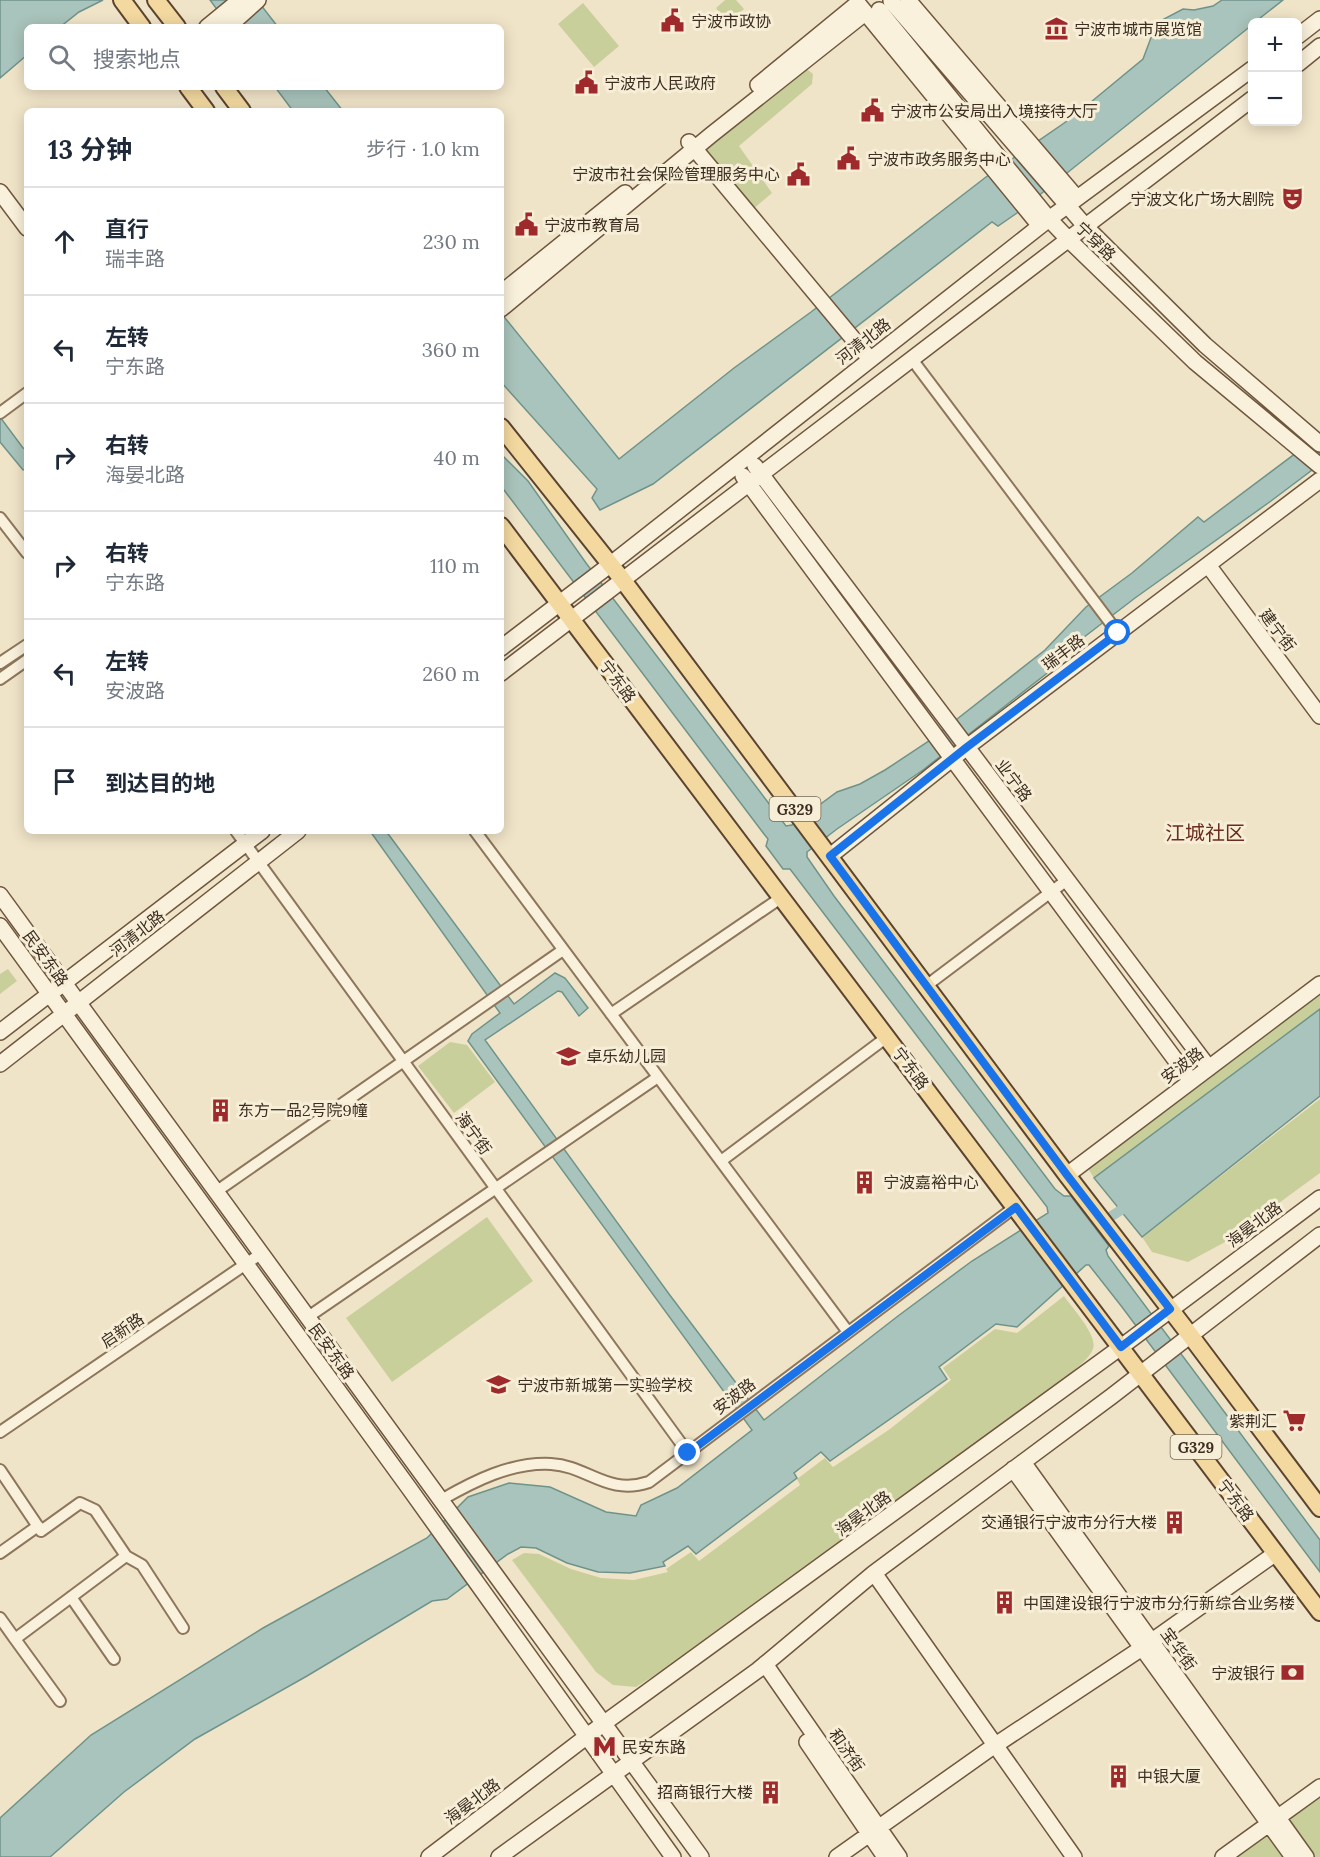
<!DOCTYPE html>
<html lang="zh">
<head>
<meta charset="utf-8">
<style>
  :root { --surface:#fff; --page:#f2f2f3; --text:#1f2937; --muted:#747a83; --line:#e0e1e3 }
  body { margin:0; font-family:Lora,"Noto Sans SC",serif; background:var(--page); color:var(--text) }
  .controls { position:absolute; right:18px; top:18px; display:grid; overflow:hidden; border-radius:9px; box-shadow:0 3px 15px #0003 }
  .controls button { width:54px; height:54px; display:grid; place-items:center; padding:0; border:0; border-bottom:2px solid var(--line); background:var(--surface); color:var(--text); font:30px sans-serif }
  .stop { position:absolute; width:18px; height:18px; margin:-14px; border:4px solid #1a73e8; border-radius:50%; background:#fff }
  .stop.end { background:#1a73e8; border-color:#fff; box-shadow:0 2px 6px #0008 }
  .list { margin:0; padding:0; list-style:none }
  h2 { display:flex; justify-content:space-between; align-items:center; height:78px; margin:0; padding:0 24px; font-size:26px }
  h2 small { font-size:20px; font-weight:400; color:var(--muted) }
  .list li { display:grid; grid-template-columns:39px 1fr auto; gap:18px; align-items:center; box-sizing:border-box; height:108px; padding:0 24px; border-top:2px solid var(--line) }
  .list b { display:block; font-size:22px; white-space:nowrap }
  .list p { margin:0; font-size:20px; white-space:nowrap; color:var(--muted) }
  .list em { font-size:20px; font-style:normal; color:var(--muted) }
  .icon { flex:none; width:33px; height:33px; fill:none; stroke:currentColor; stroke-width:2; stroke-linecap:round; stroke-linejoin:round }
  .map { position:relative; flex:none; width:1320px; height:1857px; overflow:hidden }
  .search { position:absolute; background:var(--surface); box-shadow:0 3px 15px #0003; left:24px; top:24px; width:480px; height:66px; display:flex; align-items:center; gap:15px; box-sizing:border-box; padding:0 21px; border-radius:9px; color:var(--muted); font-size:22px }
  .panel { position:absolute; background:var(--surface); box-shadow:0 3px 15px #0003; left:24px; top:108px; width:480px; height:726px; border-radius:9px }
  .map>svg:first-child { display:block }
</style>
</head>
<body>
<div class="map">
<svg width="1320" height="1857" viewBox="0 0 1320 1857">
  <rect width="100%" height="100%" fill="#f0e4c8"/>
  <path fill="#c9cf9b" d="M725 0H736L744 9 728 23 716 8Z
    M583 3 619 46 594 67 558 24Z
    M808 70 813 74 812 84 739 146 772 193 752 210 704 150 796 71Z
    M8 969 17 981 0 994V974Z
    M1320 992V1009L1094 1178 1087 1167Z
    M450 1042 467 1045 495 1082 454 1113 418 1066Z
    M1320 1099V1173L1227 1241 1188 1262 1152 1252 1142 1237Z
    M487 1217 533 1281 392 1382 346 1318Z
    M1064 1296C1072 1308 1098 1335 1093 1349 1089 1359 1077 1367 1070 1374L812 1564 666 1668 636 1687 613 1685 596 1672 512 1560 524 1553 539 1554 571 1569 601 1578 634 1580 668 1572 666 1569 691 1552 699 1561 800 1485 797 1479 825 1458 833 1467 890 1429 951 1380 943 1368 995 1329 1017 1333Z
    M1320 1795V1857H1236Z"/>
  <path fill="#a9c4bc" stroke="#6f938a" stroke-width="1.5" d="M0 0H103L79 12 60 27H27V55L0 78Z
    M210 0H257L278 27H230Z
    M1222 0H1283L1255 22H1252V25L1017 213 998 226 992 222 653 484 600 510 592 498 597 489 501 382V313L619 459 734 368 811 312 986 177 1070 119 1091 102 1143 59 1152 35 1162 20 1183 9 1194 10 1213 6Z
    M275 87H324L343 111H293Z
    M0 417 23 448 27 450 26 469 23 470 0 442Z
    M1320 435V464L1271 501 1135 598 1079 641 1055 667 923 770 837 829 807 852V857L834 896 1055 1189 1064 1196H1071L1109 1246 1106 1250 1108 1256 1320 1540V1572L1122 1307 1089 1265H1086L1017 1327 996 1324 939 1367 947 1379 830 1461 821 1452 794 1473 797 1478 696 1554 688 1546 663 1562 665 1566 630 1573 598 1572 567 1563 536 1548 521 1547 508 1554 447 1599 432 1601 307 1676 195 1739 124 1792 50 1857H0V1818L91 1735 263 1628 427 1538 468 1497 509 1483 550 1487 606 1512 636 1516 641 1505 677 1488 752 1430 468 1041 472 1034 500 1013 370 831H386L514 1004 555 973 565 978 588 1008 579 1016 562 992 558 991 485 1040 669 1294 764 1420 898 1316 972 1261 1048 1213 1047 1207 790 869H783L766 846 768 839 764 834 501 486V454L528 481 586 563 786 826 792 825 837 792 860 784 885 770 929 741 1045 650 1086 607 1132 573 1198 517 1204 522Z
    M1320 1009V1096L1142 1237 1094 1178Z"/>
  <g fill="none" stroke-linecap="round" stroke-linejoin="round">
    <path stroke="#a9c4bc" stroke-width="10" d="M1099 1224 1132 1203"/>
    <defs>
      <path id="street" d="M911 358 1118 633
        M0 413 27 393
        M0 518 27 553
        M0 663 27 645
        M0 679 27 660
        M236 831 688 1453
        M475 831 848 1332
        M926 986 1067 880
        M611 1014 782 897
        M721 1161 887 1037
        M217 1191 563 950
        M308 1317 658 1077
        M0 1432 262 1253
        M0 1470 41 1531 80 1503 95 1510 126 1556 15 1639 0 1618
        M441 1500C474 1481 511 1462 551 1464 588 1466 607 1496 649 1482L1015 1207
        M0 1553 38 1526
        M126 1556 142 1565 183 1628
        M71 1597 114 1659
        M15 1639 60 1701"/>
      <path id="secondary" d="M908 0 1077 198
        M891 1 1086 227 1205 345 1320 444
        M860 6 1040 226
        M879 10 1049 219 1069 240 1195 362 1320 466
        M207 27 240 0
        M228 27 258 0
        M1298 36 1320 19
        M1298 64 1320 46
        M758 85 858 3
        M689 142 870 359
        M0 192 27 228
        M501 293 625 193
        M501 309 711 135 865 13
        M755 466 1209 1068
        M743 476 1191 1081
        M1208 565 1320 716
        M501 648 611 564 1049 219 1252 69
        M501 673 1252 99
        M830 856 967 747 1320 480
        M0 895 701 1857
        M0 926 409 1488 673 1857
        M0 1032 262 831
        M0 1064 298 831
        M1067 1175 1320 984
        M1023 1462 1306 1857
        M1013 1469 1293 1857
        M874 1573 1074 1857
        M765 1664 899 1857
        M807 1742 885 1857
        M429 1857 603 1724 1121 1347 1320 1198
        M499 1857 758 1670 874 1573 1112 1396 1320 1235
        M837 1857 991 1748 1142 1648 1276 1553
        M1223 1857 1320 1787"/>
      <path id="primary" d="M122 0 142 27
        M156 0 177 27
        M188 87 206 111
        M224 87 242 111
        M501 427 622 579 1067 1175 1190 1335 1320 1508
        M501 526 1320 1612"/>
    </defs>
    <use href="#street" stroke="#8d765c" stroke-width="14"/>
    <use href="#secondary" stroke="#6f573f" stroke-width="18"/>
    <use href="#primary" stroke="#5b4430" stroke-width="20"/>
    <use href="#street" stroke="#faf1dc" stroke-width="10"/>
    <use href="#secondary" stroke="#faf1dc" stroke-width="15"/>
    <use href="#primary" stroke="#f3d9a0" stroke-width="16"/>
  </g>
  <g fill="none" stroke-linecap="round" stroke-linejoin="round">
    <path stroke="#1a73e8" stroke-width="8" d="M688 1453 1016 1207 1121 1347 1170 1309 1067 1175 830 856 967 747 1118 633"/>
  </g>
  <defs>
    <symbol id="civic-bare" viewBox="-9 -9 18 18"><path d="M-.6-6.5H3V-4.5H.6V-3L4-1V1h2V6H-6V1h2V-1L-.6-3ZM-1.2 2.5V6h2.4V2.5Z" fill="#9e2a2b" stroke="#f7eed8" stroke-width="2.5" paint-order="stroke"/></symbol>
    <symbol id="museum-bare" viewBox="-9 -9 18 18"><path d="M0-6L6-3V-2H-6V-3ZM-5-1h2V3h-2ZM-1-1h2V3h-2ZM3-1h2V3H3ZM-6 4H6V6H-6Z" fill="#9e2a2b" stroke="#f7eed8" stroke-width="2.5" paint-order="stroke"/></symbol>
    <symbol id="theatre-bare" viewBox="-9 -9 18 18"><path d="M-5-5.5Q0-4 5-5.5V0Q5 5 0 6Q-5 5-5 0ZM-3.3-2.5H-1v1.5H-3.3ZM1-2.5H3.3v1.5H1ZM-2.8 1Q0 5.5 2.8 1Z" fill="#9e2a2b" stroke="#f7eed8" stroke-width="2.5" paint-order="stroke"/></symbol>
    <symbol id="school-bare" viewBox="-9 -9 18 18"><path d="M0-5L7-2L0 1L-7-2ZM-4 1L0 2.5L4 1V4Q0 6-4 4Z" fill="#9e2a2b" stroke="#f7eed8" stroke-width="2.5" paint-order="stroke"/></symbol>
    <symbol id="building-bare" viewBox="-9 -9 18 18"><path d="M-4-6H4V6H1V3H-1V6H-4ZM-2.5-4.3h1.7v1.8h-1.7ZM.8-4.3h1.7v1.8H.8ZM-2.5-1h1.7V.8h-1.7ZM.8-1h1.7V.8H.8Z" fill="#9e2a2b" stroke="#f7eed8" stroke-width="2.5" paint-order="stroke"/></symbol>
    <symbol id="supermarket-bare" viewBox="-9 -9 18 18"><path d="M-6-5.5h2.5l.6 2H6L4.5 2H-2.5L-4.4-4H-6ZM-1.5 3.2a1.3 1.3 0 1 0 .1 0ZM3 3.2a1.3 1.3 0 1 0 .1 0Z" fill="#9e2a2b" stroke="#f7eed8" stroke-width="2.5" paint-order="stroke"/></symbol>
    <symbol id="bank-bare" viewBox="-9 -9 18 18"><path d="M-6-4H6V4H-6ZM0-2.3a2.3 2.3 0 1 0 0 4.6a2.3 2.3 0 1 0 0-4.6Z" fill="#9e2a2b" stroke="#f7eed8" stroke-width="2.5" paint-order="stroke"/></symbol>
    <symbol id="metro-bare" viewBox="-9 -9 18 18"><path d="M-5.5 5V-5H-3L0 0L3-5H5.5V5H3V-.5L0 4L-3-.5V5Z" fill="#9e2a2b" stroke="#f7eed8" stroke-width="2.5" paint-order="stroke"/></symbol>
  </defs>
  <g fill-rule="evenodd">
    <use href="#civic-bare" x="656" y="4" width="33" height="33"/>
    <use href="#museum-bare" x="1040" y="12" width="33" height="33"/>
    <use href="#civic-bare" x="570" y="66" width="33" height="33"/>
    <use href="#civic-bare" x="856" y="94" width="33" height="33"/>
    <use href="#civic-bare" x="832" y="142" width="33" height="33"/>
    <use href="#civic-bare" x="782" y="158" width="33" height="33"/>
    <use href="#theatre-bare" x="1276" y="182" width="33" height="33"/>
    <use href="#civic-bare" x="510" y="208" width="33" height="33"/>
    <use href="#school-bare" x="552" y="1040" width="33" height="33"/>
    <use href="#building-bare" x="204" y="1094" width="33" height="33"/>
    <use href="#building-bare" x="848" y="1166" width="33" height="33"/>
    <use href="#school-bare" x="482" y="1368" width="33" height="33"/>
    <use href="#supermarket-bare" x="1278" y="1404" width="33" height="33"/>
    <use href="#building-bare" x="1158" y="1506" width="33" height="33"/>
    <use href="#building-bare" x="988" y="1586" width="33" height="33"/>
    <use href="#bank-bare" x="1276" y="1656" width="33" height="33"/>
    <use href="#metro-bare" x="588" y="1730" width="33" height="33"/>
    <use href="#building-bare" x="1102" y="1760" width="33" height="33"/>
    <use href="#building-bare" x="754" y="1776" width="33" height="33"/>
  </g>
  <g text-anchor="middle" dominant-baseline="central" stroke-width="6" stroke-linejoin="round" paint-order="stroke">
    <g fill="#f7eed8" stroke="#756857" stroke-width="1.5">
      <rect x="769.5" y="797" width="51" height="24" rx="4.5"/>
      <rect x="1170.5" y="1435" width="51" height="24" rx="4.5"/>
    </g>
    <g font-size="15" font-weight="bold" fill="#3d2e20">
      <text x="795" y="809">G329</text>
      <text x="1196" y="1447">G329</text>
    </g>
    <g font-size="16" fill="#3d2e20" stroke="#f7eed8" text-anchor="start">
      <text x="691" y="21">宁波市政协</text>
      <text x="1074" y="29">宁波市城市展览馆</text>
      <text x="604" y="83">宁波市人民政府</text>
      <text x="890" y="111">宁波市公安局出入境接待大厅</text>
      <text x="867" y="159">宁波市政务服务中心</text>
      <text x="780" y="174" text-anchor="end">宁波市社会保险管理服务中心</text>
      <text x="1274" y="199" text-anchor="end">宁波文化广场大剧院</text>
      <text x="544" y="225">宁波市教育局</text>
      <text x="586" y="1056">卓乐幼儿园</text>
      <text x="238" y="1110">东方一品2号院9幢</text>
      <text x="883" y="1182">宁波嘉裕中心</text>
      <text x="517" y="1385">宁波市新城第一实验学校</text>
      <text x="1277" y="1421" text-anchor="end">紫荆汇</text>
      <text x="1157" y="1522" text-anchor="end">交通银行宁波市分行大楼</text>
      <text x="1023" y="1603">中国建设银行宁波市分行新综合业务楼</text>
      <text x="1275" y="1673" text-anchor="end">宁波银行</text>
      <text x="622" y="1747">民安东路</text>
      <text x="1137" y="1776">中银大厦</text>
      <text x="753" y="1792" text-anchor="end">招商银行大楼</text>
    </g>
    <g font-size="16" fill="#3d2e20" stroke="#f7eed8">
      <text transform="translate(1096 241) rotate(44)">宁穿路</text>
      <text transform="translate(863 341) rotate(-38)">河清北路</text>
      <text transform="translate(1278 630) rotate(53)">建宁街</text>
      <text transform="translate(1063 652) rotate(-37)">瑞丰路</text>
      <text transform="translate(618 681) rotate(53)">宁东路</text>
      <text transform="translate(1014 780) rotate(53)">业宁路</text>
      <text transform="translate(137 933) rotate(-38)">河清北路</text>
      <text transform="translate(46 958) rotate(54)">民安东路</text>
      <text transform="translate(1182 1065) rotate(-37)">安波路</text>
      <text transform="translate(911 1068) rotate(53)">宁东路</text>
      <text transform="translate(474 1133) rotate(54)">海宁街</text>
      <text transform="translate(1254 1224) rotate(-37)">海晏北路</text>
      <text transform="translate(122 1330) rotate(-34)">启新路</text>
      <text transform="translate(332 1351) rotate(54)">民安东路</text>
      <text transform="translate(734 1396) rotate(-37)">安波路</text>
      <text transform="translate(1236 1500) rotate(53)">宁东路</text>
      <text transform="translate(863 1513) rotate(-36)">海晏北路</text>
      <text transform="translate(1179 1649) rotate(54)">宝华街</text>
      <text transform="translate(847 1750) rotate(55)">和济街</text>
      <text transform="translate(472 1801) rotate(-37)">海晏北路</text>
    </g>
    <g font-size="20" fill="#6b2e1e" stroke="#f7eed8">
      <text x="1205" y="832">江城社区</text>
    </g>
  </g>
</svg>
<div class="controls">
<button>+</button>
<button>−</button>
</div>
<div class="stop" style="left:1118px;top:633px"></div>
<div class="stop end" style="left:688px;top:1453px"></div>
<div class="search"><svg class="icon" aria-label="search" viewBox="0 0 24 24"><circle cx="10" cy="10" r="6"/><path d="M15 15l6 6"/></svg>搜索地点</div>
<section class="panel">
<h2>13 分钟<small>步行 · 1.0 km</small></h2>
<ul class="list">
<li><svg class="icon" aria-label="ahead" viewBox="0 0 24 24"><path d="M12 20V5M6 11l6-6 6 6"/></svg><div><b>直行</b><p>瑞丰路</p></div><em>230 m</em></li>
<li><svg class="icon" aria-label="left" viewBox="0 0 24 24"><path d="M17 20v-9H6M10 6l-5 5 5 5"/></svg><div><b>左转</b><p>宁东路</p></div><em>360 m</em></li>
<li><svg class="icon" aria-label="right" viewBox="0 0 24 24"><path d="M7 20v-9h11M14 6l5 5-5 5"/></svg><div><b>右转</b><p>海晏北路</p></div><em>40 m</em></li>
<li><svg class="icon" aria-label="right" viewBox="0 0 24 24"><path d="M7 20v-9h11M14 6l5 5-5 5"/></svg><div><b>右转</b><p>宁东路</p></div><em>110 m</em></li>
<li><svg class="icon" aria-label="left" viewBox="0 0 24 24"><path d="M17 20v-9H6M10 6l-5 5 5 5"/></svg><div><b>左转</b><p>安波路</p></div><em>260 m</em></li>
<li><svg class="icon" aria-label="arrive" viewBox="0 0 24 24"><path d="M6 21V4h12l-3 4 3 4H6"/></svg><div><b>到达目的地</b></div></li>
</ul>
</section>
</div>
</body>
</html>
